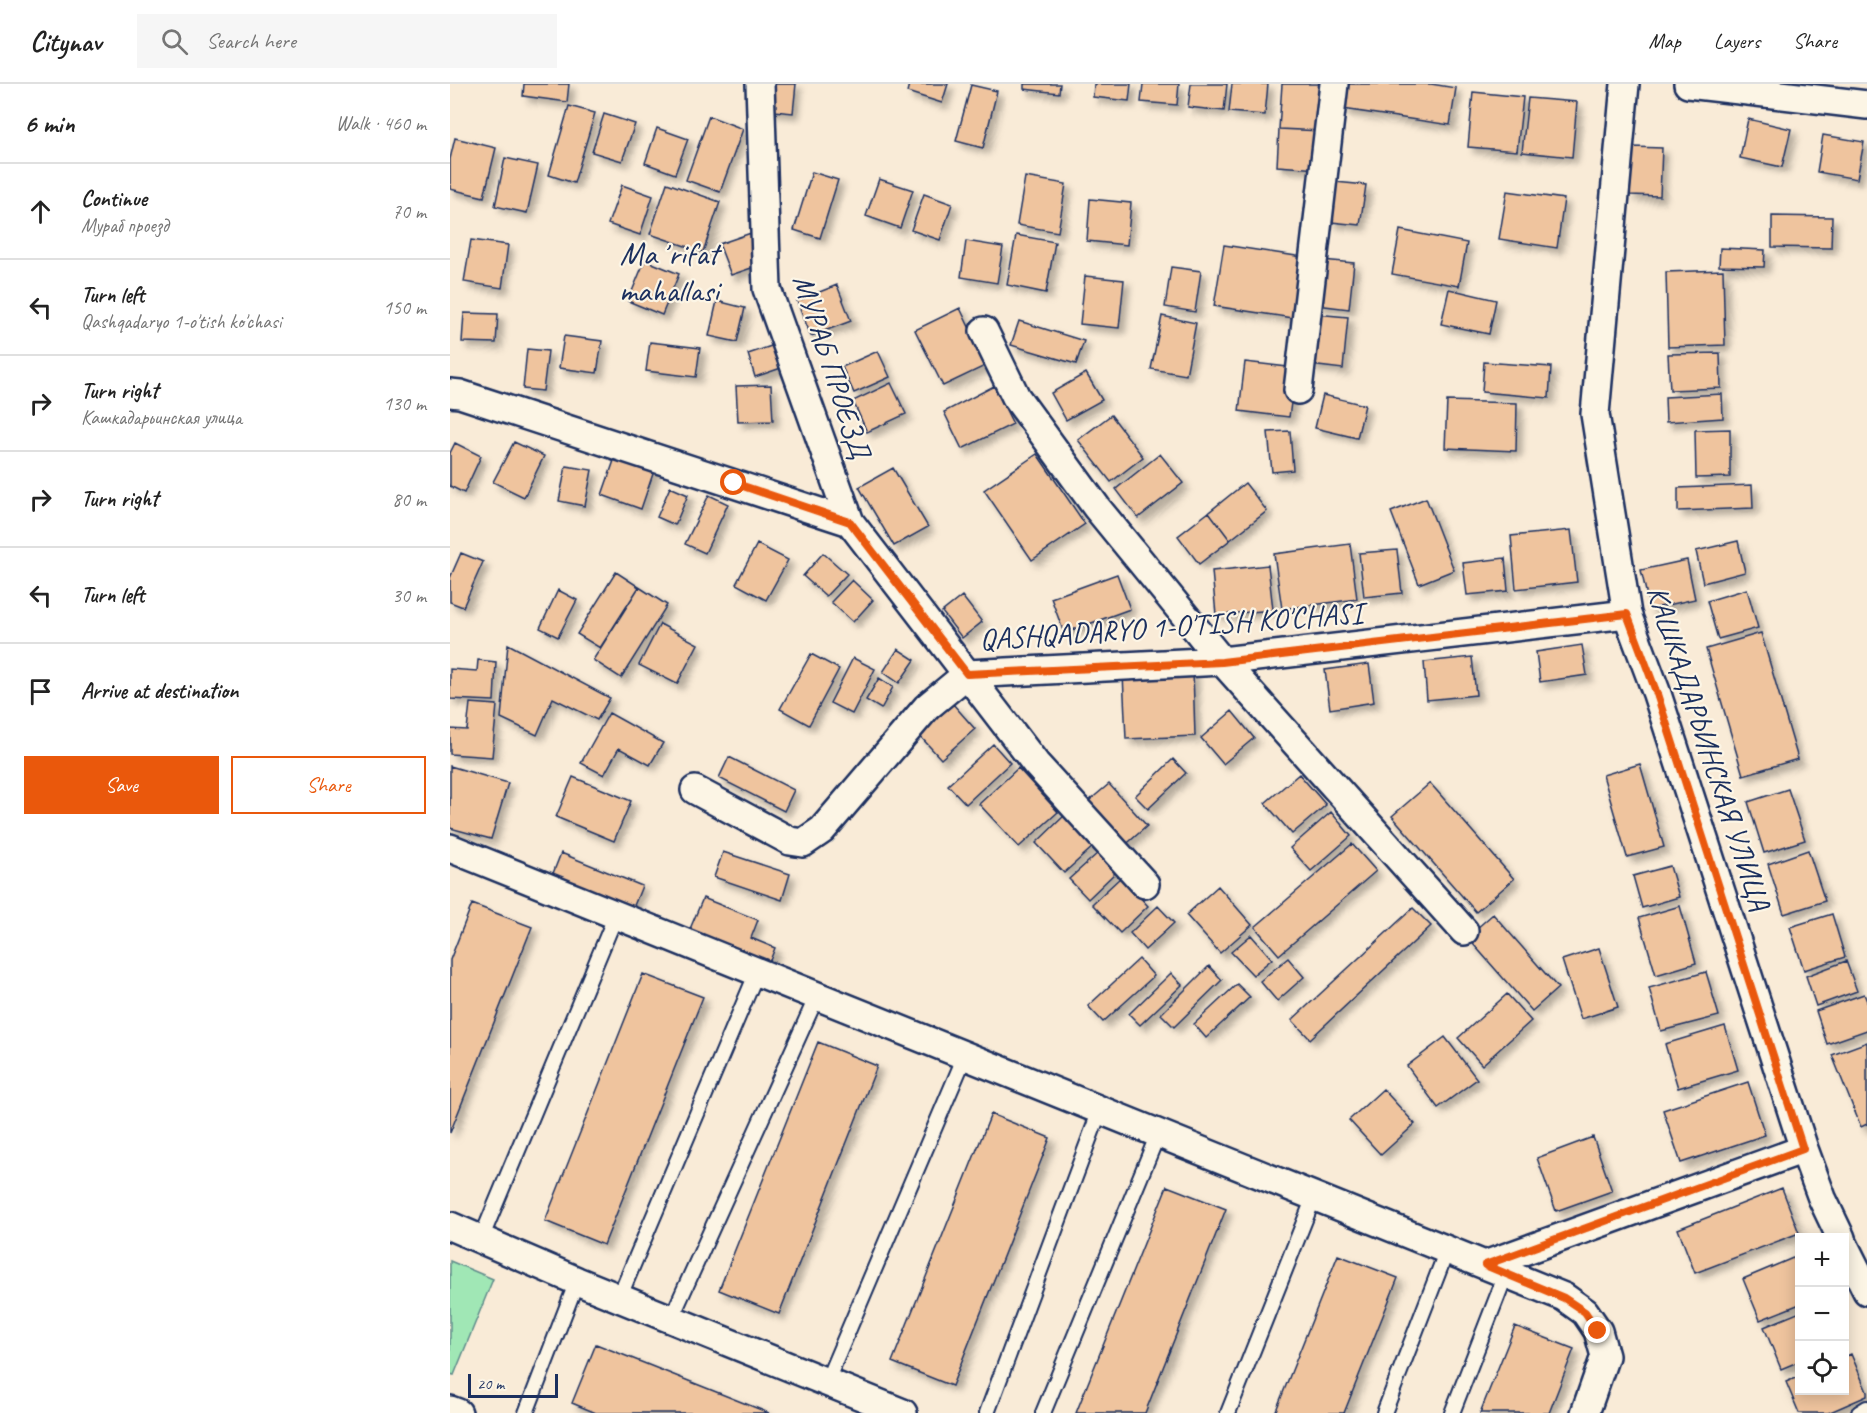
<!DOCTYPE html>
<html lang="en">
<head>
<meta charset="utf-8">
<style>
  :root { --surface:#fff; --page:#f6f6f6; --text:#222; --muted:#767676; --line:#e0e0e0; --accent:#ea580c }
  body { margin:0; font-family:Caveat,sans-serif; background:var(--page); color:var(--text) }
  .controls { position:absolute; right:18px; bottom:18px; display:grid; overflow:hidden; border-radius:0px; box-shadow:0 3px 15px #0003 }
  .controls button { width:54px; height:54px; display:grid; place-items:center; padding:0; border:0; border-bottom:2px solid var(--line); background:var(--surface); color:var(--text); font:30px sans-serif }
  .scale { position:absolute; left:18px; bottom:15px; width:90px; box-sizing:border-box; padding-left:6px; border:3px solid #1b2f5e; border-top:0; font-size:16px; line-height:21px; white-space:nowrap; color:#1b2f5e; -webkit-text-stroke:4px #fcf5e5; paint-order:stroke }
  .stop { position:absolute; width:18px; height:18px; margin:-14px; border:4px solid #ea580c; border-radius:50%; background:#fff }
  .stop.end { background:#ea580c; border-color:#fff; box-shadow:0 2px 6px #0008 }
  .list { margin:0; padding:0; list-style:none }
  h2 { display:flex; justify-content:space-between; align-items:center; height:78px; margin:0; padding:0 24px; font-size:26px }
  h2 small { font-size:20px; font-weight:400; color:var(--muted) }
  .list li { display:grid; grid-template-columns:39px 1fr auto; gap:18px; align-items:center; box-sizing:border-box; height:96px; padding:0 24px; border-top:2px solid var(--line) }
  .list b { display:block; font-size:22px; white-space:nowrap }
  .list p { margin:0; font-size:20px; white-space:nowrap; color:var(--muted) }
  .list em { font-size:20px; font-style:normal; color:var(--muted) }
  .actions { display:flex; gap:12px; padding:18px 24px }
  .actions a { flex:1; padding:14px 0; border:2px solid var(--accent); border-radius:0px; text-align:center; font-size:21px; color:var(--accent) }
  .actions .main { background:var(--accent); color:#fff }
  .icon { flex:none; width:33px; height:33px; fill:none; stroke:currentColor; stroke-width:2; stroke-linecap:round; stroke-linejoin:round }
  .map { position:relative; flex:none; width:1417px; height:1329px; overflow:hidden }
  header { display:flex; align-items:center; gap:36px; box-sizing:border-box; height:84px; padding:0 30px; background:var(--surface); border-bottom:2px solid var(--line) }
  header strong { font-size:28px }
  nav { display:flex; gap:33px; margin-inline-start:auto; font-size:21px }
  .search { width:420px; height:54px; background:var(--page); display:flex; align-items:center; gap:15px; box-sizing:border-box; padding:0 21px; border-radius:0px; color:var(--muted); font-size:22px }
  main { display:flex }
  aside { flex:1; background:var(--surface) }
  .map>svg:first-child { display:block }
</style>
</head>
<body>
<header>
<strong>Citynav</strong>
<div class="search"><svg class="icon" aria-label="search" viewBox="0 0 24 24"><circle cx="10" cy="10" r="6"/><path d="M15 15l6 6"/></svg>Search here</div>
<nav><a>Map</a><a>Layers</a><a>Share</a></nav>
</header>
<main>
<aside>
<h2>6 min<small>Walk · 460 m</small></h2>
<ul class="list">
<li><svg class="icon" aria-label="ahead" viewBox="0 0 24 24"><path d="M12 20V5M6 11l6-6 6 6"/></svg><div><b>Continue</b><p>Мураб проезд</p></div><em>70 m</em></li>
<li><svg class="icon" aria-label="left" viewBox="0 0 24 24"><path d="M17 20v-9H6M10 6l-5 5 5 5"/></svg><div><b>Turn left</b><p>Qashqadaryo 1-o'tish ko'chasi</p></div><em>150 m</em></li>
<li><svg class="icon" aria-label="right" viewBox="0 0 24 24"><path d="M7 20v-9h11M14 6l5 5-5 5"/></svg><div><b>Turn right</b><p>Кашкадарьинская улица</p></div><em>130 m</em></li>
<li><svg class="icon" aria-label="right" viewBox="0 0 24 24"><path d="M7 20v-9h11M14 6l5 5-5 5"/></svg><div><b>Turn right</b></div><em>80 m</em></li>
<li><svg class="icon" aria-label="left" viewBox="0 0 24 24"><path d="M17 20v-9H6M10 6l-5 5 5 5"/></svg><div><b>Turn left</b></div><em>30 m</em></li>
<li><svg class="icon" aria-label="arrive" viewBox="0 0 24 24"><path d="M6 21V4h12l-3 4 3 4H6"/></svg><div><b>Arrive at destination</b></div></li>
</ul>
<div class="actions"><a class="main">Save</a><a>Share</a></div>
</aside>
<div class="map">
<svg width="1417" height="1329" viewBox="0 0 1417 1329">
  <defs>
    <filter id="shadow"><feDropShadow dx="5.5" dy="5.5" stdDeviation="3" flood-color="#0004"/></filter>
  </defs>
  <rect width="100%" height="100%" fill="#f9ebd7"/>
  <filter id="ink" filterUnits="userSpaceOnUse"><feTurbulence type="fractalNoise" baseFrequency=".0167" numOctaves="2"/><feDisplacementMap in="SourceGraphic" scale="12" xChannelSelector="R" yChannelSelector="G"/><feConvolveMatrix kernelMatrix="1 2 1 2 8 2 1 2 1" color-interpolation-filters="sRGB"/></filter>
  <g filter="url(#ink)">
    <path fill="#a0e7b5" stroke="#5e8b8a" stroke-width="1.5" d="M0 1177 43 1195 4 1291 0 1290Z"/>
    <path fill="#efc49e" stroke="#1b2f5e" stroke-width="1.5" filter="url(#shadow)" d="M74 0H119L117 18 73 12Z
      M317 0H346L343 29 314 26Z
      M459 0H498L492 19 457 8Z
      M574 0H610L609 9 574 5Z
      M644 0H681L679 17 643 13Z
      M693 0H729L727 21 691 18Z
      M741 0H777L774 27 738 23Z
      M782 0H818L815 31 779 28Z
      M832 0H875L872 47 829 45Z
      M897 0H981L1006 4 1000 41 893 25Z
      M521 1 547 7 533 64 506 57Z
      M1023 8 1073 13 1067 67 1018 63Z
      M1078 14 1127 18 1122 73 1072 68Z
      M119 22 145 29 124 99 99 91Z
      M154 30 185 40 172 77 142 68Z
      M259 32 293 45 270 108 236 96Z
      M1298 35 1341 45 1332 83 1290 74Z
      M207 44 238 55 225 90 195 79Z
      M829 45 872 47 869 85 827 82Z
      M1373 51 1414 58 1407 95 1367 88Z
      M5 54 46 64 34 113 0 105V75Z
      M1182 63 1212 64 1210 112 1180 111Z
      M55 74 88 81 77 129 45 122Z
      M362 88 388 96 370 154 344 146Z
      M575 93 616 100 608 148 567 141Z
      M429 95 463 106 450 144 416 132Z
      M885 98 916 101 910 141 881 138Z
      M217 99 270 118 253 168 200 150Z
      M172 101 203 112 190 151 158 140Z
      M1057 107 1114 115 1107 164 1049 155Z
      M474 110 502 120 490 156 461 146Z
      M640 115 681 119 677 161 637 157Z
      M1322 132 1382 133 1381 164 1322 163Z
      M950 146 1017 159 1009 202 942 190Z
      M301 149 313 180 281 191 269 160Z
      M566 151 605 158 596 209 557 201Z
      M21 156 58 161 52 204 14 198Z
      M516 157 553 163 547 199 511 193Z
      M774 161 859 174 849 235 764 222Z
      M1270 164 1315 166 1314 183 1269 182Z
      M195 176 229 190 212 231 178 217Z
      M872 176 904 179 899 225 867 221Z
      M721 183 751 187 745 228 715 223Z
      M1273 186 1275 261 1218 263 1216 188Z
      M635 192 674 196 669 244 630 240Z
      M387 201 401 237 361 252 347 217Z
      M999 205 1046 216 1039 250 991 240Z
      M267 217 295 224 287 258 259 252Z
      M510 224 537 281 493 302 465 246Z
      M14 229 48 230 46 259 12 258Z
      M865 230 898 233 893 285 860 281Z
      M712 232 746 239 736 291 701 285Z
      M569 237 634 257 626 280 561 261Z
      M114 252 152 257 147 289 109 284Z
      M200 258 250 264 246 293 196 287Z
      M327 260 334 283 305 293 298 270Z
      M77 265 98 267 93 307 73 305Z
      M428 267 440 293 404 309 392 283Z
      M1270 269 1271 304 1220 306 1218 270Z
      M795 278 846 284 839 333 789 327Z
      M1034 278 1101 283 1099 314 1032 308Z
      M636 289 652 316 616 336 601 309Z
      M441 299 456 330 417 348 403 317Z
      M321 301 323 337 288 338 286 302Z
      M544 302 563 340 512 365 494 328Z
      M1272 310 1273 334 1216 338 1215 313Z
      M873 311 915 321 907 354 865 344Z
      M997 317 1067 319 1066 367 995 364Z
      M661 331 693 373 661 398 628 356Z
      M1280 345V393L1246 394 1245 346Z
      M840 347 843 386 822 388 818 348Z
      M64 358 94 372 74 413 43 398Z
      M5 359 31 372 14 409 0 402V369Z
      M167 368 206 381 191 425 152 411Z
      M587 370 635 440 582 476 534 406Z
      M710 370 733 399 688 434 666 405Z
      M116 382 142 386 135 422 109 417Z
      M443 384 478 443 444 462 409 403Z
      M795 399 817 427 780 456 759 428Z
      M1302 401 1303 424 1228 427V404Z
      M220 403 238 411 225 441 207 433Z
      M259 411 278 420 255 469 235 460Z
      M976 414 1004 486 969 500 941 428Z
      M759 428 780 456 749 480 728 452Z
      M1121 446 1127 498 1066 505 1061 452Z
      M1288 457 1295 488 1253 499 1246 467Z
      M307 460 338 476 316 516 286 500Z
      M900 460 907 515 832 525 824 470Z
      M947 466 952 509 914 513 909 469Z
      M11 469 33 478 13 523 0 518V494Z
      M373 469 397 490 376 512 353 492Z
      M1055 474 1058 507 1017 511 1013 479Z
      M1237 476 1245 515 1200 525 1191 486Z
      M818 481 823 526 766 531 762 487Z
      M166 488 189 503 150 564 127 550Z
      M667 490 680 525 614 549 601 514Z
      M402 496 423 516 403 538 381 518Z
      M189 503 217 521 171 594 143 576Z
      M1297 505 1308 544 1268 555 1257 517Z
      M108 506 127 516 108 553 90 544Z
      M512 512 532 538 512 554 492 528Z
      M210 540 248 560 227 600 189 581Z
      M1311 549 1348 675 1293 691 1256 565Z
      M58 560 160 614 147 636 103 614 87 651 51 634Z
      M1132 561 1137 591 1090 598 1086 568Z
      M448 565 465 576 449 599 433 588Z
      M361 570 389 585 359 641 330 625Z
      M1022 573 1026 611 977 616 974 578Z
      M403 574 425 585 402 630 380 619Z
      M28 576 46 578 44 617 0 615V585L27 587Z
      M919 580 924 618 880 625 875 586Z
      M743 587 745 652 676 655 673 590Z
      M429 594 443 603 431 625 416 616Z
      M20 619 47 621 42 673 0 670V645L17 646Z
      M503 620 525 645 491 675 469 651Z
      M782 627 804 654 773 680 751 654Z
      M159 629 213 659 200 681 169 664 154 691 131 679Z
      M543 660 560 679 516 720 498 701Z
      M279 673 344 706 334 727 269 694Z
      M723 675 736 689 698 725 685 712Z
      M1190 680 1214 763 1177 773 1153 691Z
      M0 682 58 699 41 755 0 744Z
      M568 684 608 728 569 763 529 720Z
      M849 690 876 721 842 750 815 719Z
      M123 693 181 717 164 757 106 733Z
      M980 699 1064 795 1026 828 942 732Z
      M659 700 697 742 672 764 634 721Z
      M1338 705 1355 756 1314 769 1298 718Z
      M881 728 901 752 861 787 840 764Z
      M616 730 645 761 614 789 586 759Z
      M902 760 926 787 829 871 805 843Z
      M1358 766 1375 817 1334 830 1318 780Z
      M273 768 340 790 332 816 264 793Z
      M111 769 192 802 181 829 100 797Z
      M648 769 666 788 638 815 619 795Z
      M1220 782 1229 813 1192 824 1183 792Z
      M671 793 698 822 670 849 642 820Z
      M768 802 802 841 770 869 736 831Z
      M253 814 308 836 301 854 325 864 317 884 237 852Z
      M22 820 82 843 0 1049V876Z
      M708 822 724 839 695 866 680 849Z
      M1230 822 1246 879 1206 891 1189 834Z
      M963 824 981 842 860 955 842 936Z
      M1043 830 1108 904 1082 927 1017 853Z
      M1382 830 1395 873 1354 886 1340 843Z
      M801 851 822 875 803 891 781 868Z
      M1149 864 1168 923 1131 935 1112 876Z
      M838 874 854 893 827 917 810 897Z
      M689 875 704 892 653 938 638 922Z
      M1396 877 1407 907 1366 922 1356 892Z
      M759 882 772 896 724 943 711 930Z
      M1256 888 1269 932 1211 947 1199 904Z
      M721 889 732 901 690 941 679 930Z
      M193 890 253 913 154 1161 95 1137Z
      M787 900 800 913 756 954 744 940Z
      M1057 910 1081 937 1032 981 1008 954Z
      M1414 910 1417 917V946L1377 960 1366 927Z
      M1275 942 1288 986 1228 1004 1215 960Z
      M995 953 1027 995 988 1024 957 982Z
      M368 958 427 982 329 1230 269 1206Z
      M1417 958V1040L1411 1043 1382 971Z
      M1298 998 1315 1051 1231 1079 1213 1026Z
      M933 1005 965 1040 931 1071 899 1036Z
      M541 1030 600 1054 502 1302 442 1278Z
      M1143 1053 1162 1107 1106 1127 1087 1074Z
      M717 1102 776 1125 695 1329H626Z
      M1332 1104 1349 1149 1245 1189 1228 1145Z
      M888 1171 948 1194 894 1329H825Z
      M1350 1171V1220L1310 1236 1293 1195Z
      M1350 1228V1277L1331 1285 1314 1243Z
      M1065 1242 1124 1265 1099 1329H1030Z
      M146 1260 319 1329H146L122 1319Z
      M1401 1270 1417 1308V1312L1378 1329H1349L1336 1298 1350 1292V1306H1394V1273Z"/>
    <g fill="none" stroke-linecap="round" stroke-linejoin="round">
      <defs>
        <path id="lane" d="M31 1155 166 831
          M169 1214 307 888
          M221 1235 367 912
          M376 1299 515 972
          M76 1329 127 1197
          M537 1329 650 1026
          M593 1329 708 1050
          M778 1329 864 1113
          M934 1329 997 1166
          M1002 1329 1056 1190
          M1409 1329 1417 1324"/>
        <path id="street" d="M310 0 317 205 400 438 586 680 695 800
          M1175 0 1145 330 1177 530 1207 610 1354 1065 1372 1114 1391 1154
          M1238 0 1417 21
          M534 247 566 313 647 424 772 577 1014 847
          M848 306 884 0
          M0 309 10 310 400 438
          M245 706 340 757 353 759 372 746 477 623 517 590 772 577 1177 530
          M0 764 1114 1213 1135 1228 1148 1247 1155 1272 1135 1329
          M0 1142 127 1197 453 1329
          M1394 1161 1417 1207
          M1035 1181 1354 1065
          M0 1326 8 1329"/>
      </defs>
      <use href="#lane" stroke="#1b2f5e" stroke-width="18"/>
      <use href="#street" stroke="#1b2f5e" stroke-width="32"/>
      <use href="#lane" stroke="#fcf5e5" stroke-width="14"/>
      <use href="#street" stroke="#fcf5e5" stroke-width="27"/>
    </g>
  </g>
  <g fill="none" stroke-linecap="round" stroke-linejoin="round" filter="url(#ink)">
    <path stroke="#ea580c" stroke-width="8" d="M284 399 400 438 517 590 772 578 1177 530 1207 610 1353 1065 1035 1181 1114 1214 1135 1228 1148 1247"/>
  </g>
  <g text-anchor="middle" dominant-baseline="central" stroke-width="4.5" stroke-linejoin="round" paint-order="stroke">
    <g font-size="30" fill="#1b2f5e" stroke="#fcf5e5">
      <text transform="translate(382 282) rotate(72)">МУРАБ ПРОЕЗД</text>
      <text transform="translate(721 542) rotate(-4)">QASHQADARYO 1-O'TISH KO'CHASI</text>
      <text transform="translate(1259 664) rotate(72)">КАШКАДАРЬИНСКАЯ УЛИЦА</text>
    </g>
    <g font-size="32" fill="#1b2f5e" stroke="#fcf5e5">
      <text x="219" y="169">Maʼrifat<tspan x="219" dy="37">mahallasi</tspan></text>
    </g>
  </g>
</svg>
<div class="controls">
<button>+</button>
<button>−</button>
<button><svg class="icon" aria-label="locate" viewBox="0 0 24 24"><circle cx="12" cy="12" r="6"/><path d="M12 2v4M12 18v4M2 12h4M18 12h4"/></svg></button>
</div>
<div class="scale">20 m</div>
<div class="stop" style="left:284px;top:399px"></div>
<div class="stop end" style="left:1148px;top:1247px"></div>
</div>
</main>
</body>
</html>
